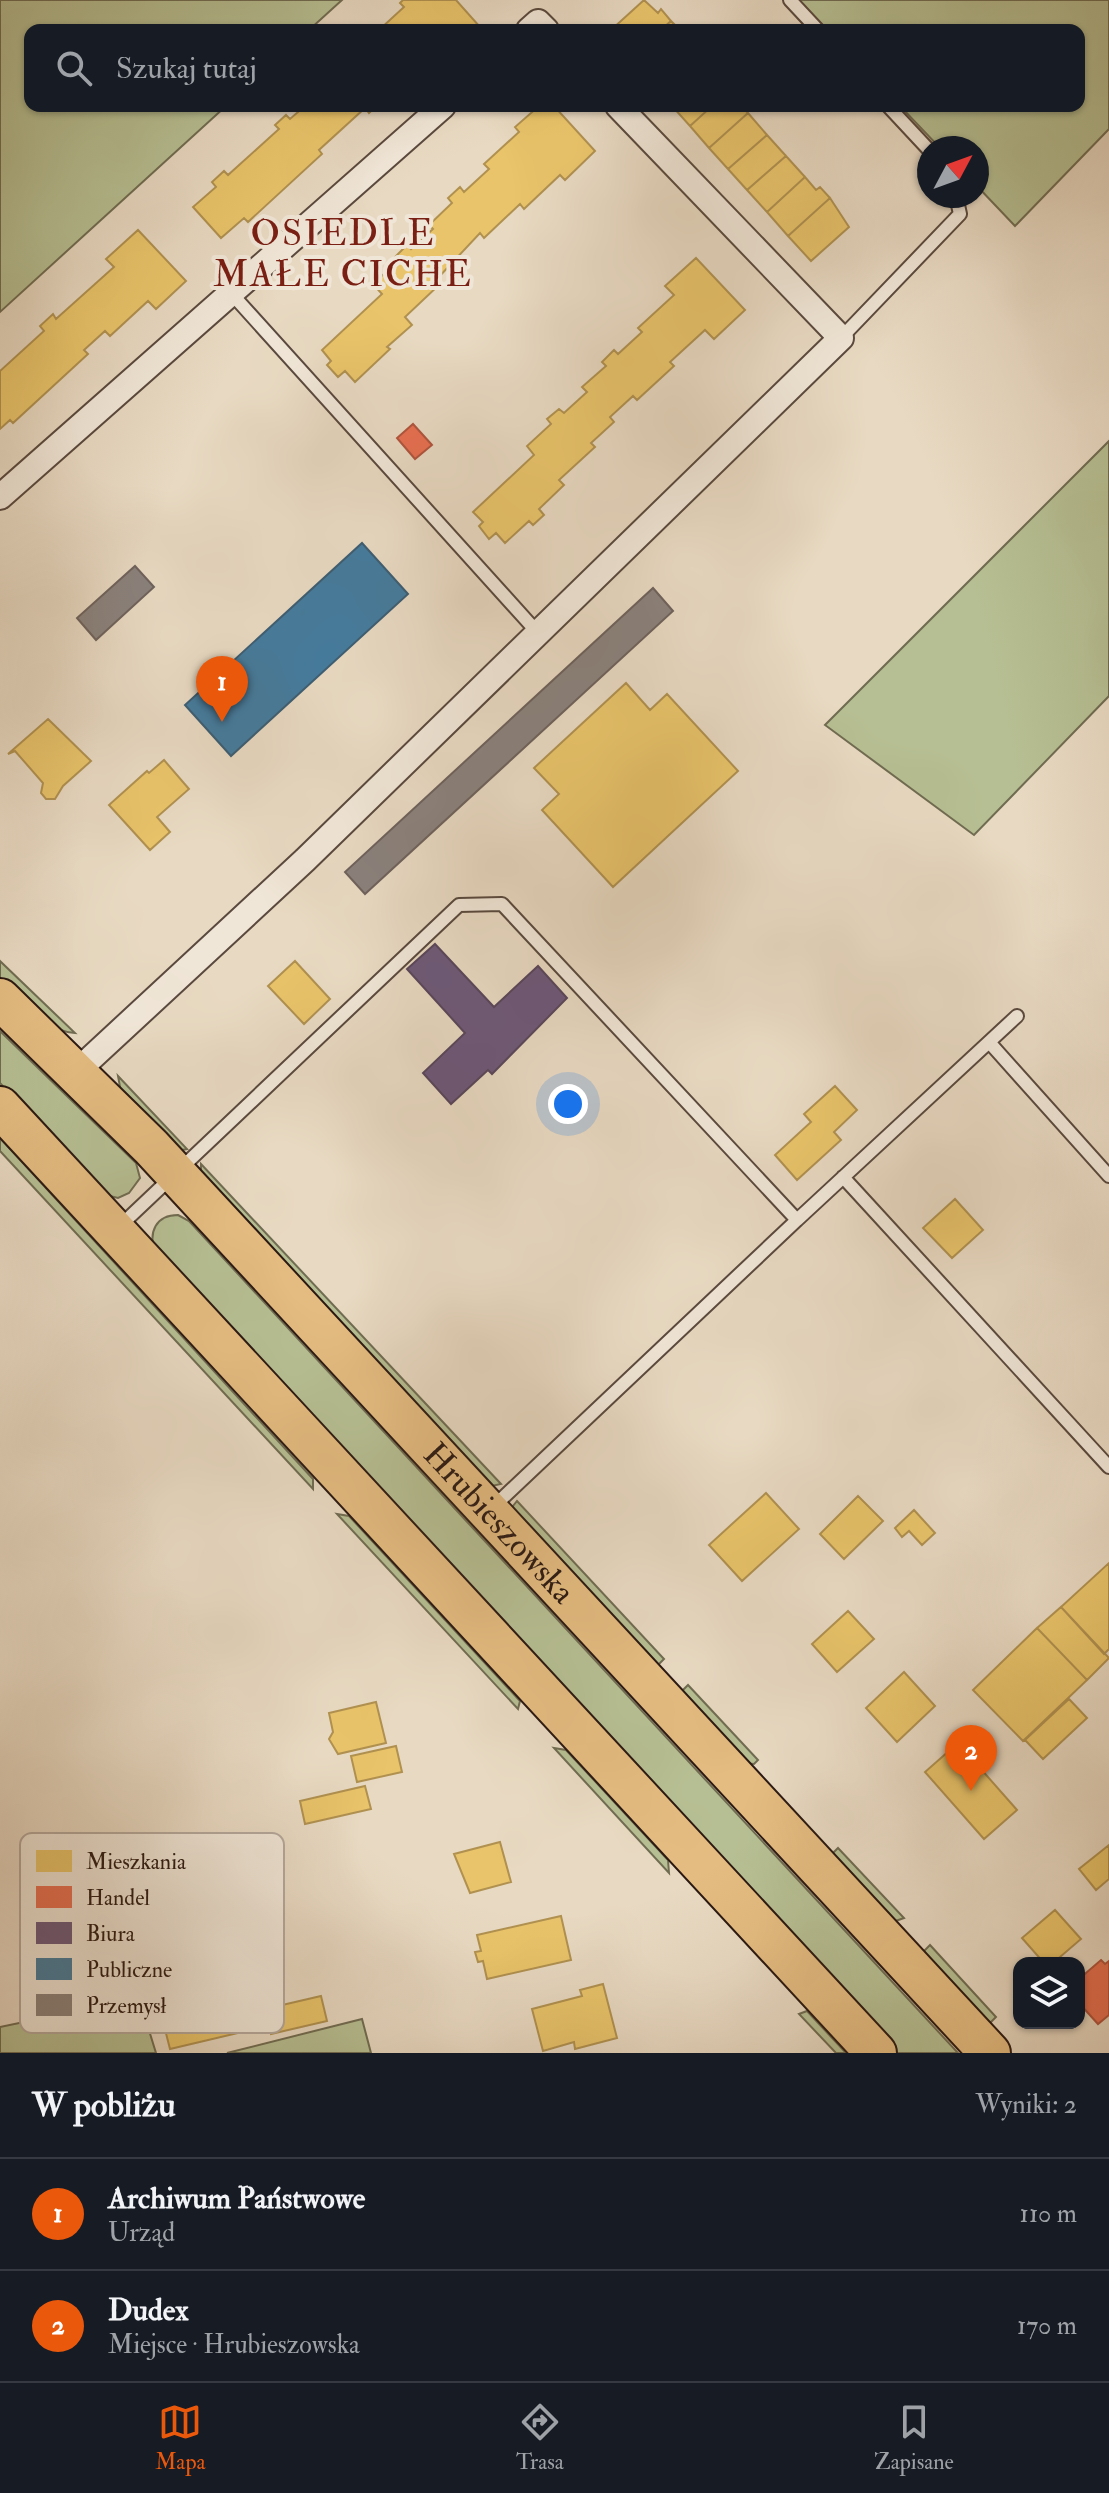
<!DOCTYPE html>
<html lang="pl">
<head>
<meta charset="utf-8">
<style>
  :root { --surface:#171b24; --page:#242831; --text:#f1f3f6; --muted:#9ea1a6; --line:#363941; --accent:#ea580c }
  body { margin:0; font-family:"IM FELL Double Pica",serif; background:var(--page); color:var(--text) }
  .controls { position:absolute; right:24px; bottom:24px; display:grid; overflow:hidden; border-radius:16px; box-shadow:0 2px 6px #0004 }
  .controls button { width:72px; height:72px; display:grid; place-items:center; padding:0; border:0; border-bottom:2px solid var(--line); background:var(--surface); color:var(--text); font:40px sans-serif }
  .compass { position:absolute; left:917px; top:136px; width:72px; height:72px; border-radius:50%; background:var(--surface); box-shadow:0 2px 6px #0004; rotate:49deg }
  .you { position:absolute; left:568px; top:1104px; width:28px; height:28px; margin:-20px; border:6px solid #fff; border-radius:50%; background:#1a73e8; box-shadow:0 0 0 12px #1a73e833 }
  .badge { display:grid; place-items:center; width:52px; height:52px; border-radius:50%; background:var(--accent); color:#fff; font-size:26px; font-weight:700 }
  .pin { position:absolute; translate:-50% -66px; filter:drop-shadow(0 2px 4px #0008) }
  .pin::after { content:''; position:absolute; top:42px; width:28px; height:24px; background:inherit; clip-path:polygon(0 0,100% 0,50% 100%) }
  .list { margin:0; padding:0; list-style:none }
  h2 { display:flex; justify-content:space-between; align-items:center; height:104px; margin:0; padding:0 32px; font-size:34px }
  h2 small { font-size:26px; font-weight:400; color:var(--muted) }
  .list li { display:grid; grid-template-columns:52px 1fr auto; gap:24px; align-items:center; box-sizing:border-box; height:112px; padding:0 32px; border-top:2px solid var(--line) }
  .list b { display:block; font-size:30px; white-space:nowrap }
  .list p { margin:0; font-size:26px; white-space:nowrap; color:var(--muted) }
  .list em { font-size:26px; font-style:normal; color:var(--muted) }
  .icon { flex:none; width:44px; height:44px; fill:none; stroke:currentColor; stroke-width:2; stroke-linecap:round; stroke-linejoin:round }
  .map { position:relative; flex:none; width:1109px; height:2053px; overflow:hidden }
  .search { position:absolute; background:var(--surface); box-shadow:0 2px 6px #0004; left:24px; right:24px; top:24px; height:88px; display:flex; align-items:center; gap:20px; box-sizing:border-box; padding:0 28px; border-radius:16px; color:var(--muted); font-size:30px }
  .sheet { height:328px; background:var(--surface) }
  nav { display:flex; justify-content:space-around; align-items:center; box-sizing:border-box; height:112px; border-top:2px solid var(--line); background:var(--surface); font-size:22px; color:var(--muted) }
  nav a { display:grid; justify-items:center; gap:4px }
  nav .on { color:var(--accent) }
  .map>svg:first-child { display:block }
</style>
</head>
<body>
<div class="map">
<svg width="1109" height="2053" viewBox="0 0 1109 2053">
  <rect width="100%" height="100%" fill="#e8d9c2"/>
  <filter id="stains"><feTurbulence type="fractalNoise" baseFrequency=".0025" numOctaves="4"/><feColorMatrix values="0 0 0 0 .2 0 0 0 0 .09 0 0 0 0 .02 0 0 0 .5 -.17"/></filter>
  <radialGradient id="worn" r=".72"><stop offset=".6" stop-color="#630" stop-opacity="0"/><stop offset="1" stop-color="#630" stop-opacity=".3"/></radialGradient>
  <path fill="#b6bf93" stroke="#706c52" stroke-width="2" d="M0 0H342L309 30H30V106H226L0 312Z
    M798 0H1109V129L1015 226 977 186V148H940L900 106H1079V30H827Z
    M1109 441V696L974 835 825 725Z
    M0 961 75 1033C44 1031 21 999 0 978Z
    M0 1031 136 1163 140 1178 129 1193 118 1198 102 1194 0 1083Z
    M118 1076 187 1149 177 1151 121 1092Z
    M0 1138 313 1479V1489L0 1151Z
    M201 1164 501 1484 487 1487 201 1174Z
    M178 1215 189 1221 958 2053H897L155 1252C148 1232 156 1215 178 1215Z
    M517 1501 664 1659 659 1664 649 1665 515 1518 513 1506Z
    M337 1514 349 1516 520 1701 518 1709Z
    M688 1685 758 1760 754 1764 742 1763 684 1701 683 1690Z
    M554 1748 566 1750 668 1860 669 1873Z
    M838 1848 904 1918 890 1923 833 1862V1853Z
    M930 1945 996 2017 991 2022H982L925 1960 924 1951Z
    M139 1998 156 2053H0V2027Z
    M807 2011 846 2053H836L799 2014Z
    M362 2019 371 2053H227Z"/>
  <path fill="#e9c46a" stroke="#b09150" stroke-width="2" d="M403 0H456L480 27 477 30H379L404 7 400 3Z
    M644 0 658 13 661 9 671 21 661 30H611Z
    M671 21 680 30H661Z
    M305 106H376L369 113 365 108 319 150 322 154 248 222 244 218 221 238 193 207 216 187 212 182 224 171 228 175 279 129 275 125 286 115 290 119Z
    M539 106H554L595 151 565 180 560 175 524 209 520 204 484 238 480 233 436 280 440 284 405 317 412 325 387 347 390 349 355 382 345 371 338 377 327 365 331 361 322 350 382 294 373 284 398 261 395 257 407 245 411 249 433 229 429 225 452 203 448 198 460 187 464 192 489 169 484 164 519 132 515 127Z
    M672 106H712L690 126Z
    M712 106H741L748 113 709 148 690 126Z
    M748 113 767 135 728 169 709 148Z
    M767 135 786 156 747 190 728 169Z
    M786 156 805 177 767 212 747 190Z
    M805 177 816 190 820 187 830 198 788 236 767 212Z
    M830 198 849 227 811 261 788 236Z
    M138 230 186 281 156 309 148 301 110 336 105 331 84 350 88 354 13 423 10 420 0 429V371L44 331 40 326 53 314 56 319 114 267 106 259Z
    M696 258 745 310 714 339 705 330 670 362 674 366 637 400 633 396 610 417 614 422 591 443 595 447 559 480 564 485 539 509 544 515 533 525 529 521 505 543 496 533 489 539 479 526 483 522 473 512 534 455 527 446 551 424 547 419 559 409 564 413 587 392 582 387 606 366 602 362 614 350 618 354 642 332 638 328 674 295 665 286Z
    M626 683 650 710 667 694 738 771 613 887 542 810 559 794 534 768Z
    M48 719 91 761 63 786 55 799H46L41 793 43 783 15 751 8 754Z
    M164 760 189 789 157 817 170 832 150 850 109 805 147 771 149 773Z
    M295 961 330 999 304 1024 268 986Z
    M835 1086 857 1110 834 1132 841 1140 797 1180 775 1155 811 1122 804 1114Z
    M955 1199 983 1230 952 1258 923 1228Z
    M766 1493 799 1529 742 1581 709 1545Z
    M858 1496 883 1521 844 1559 820 1534Z
    M914 1510 935 1533 922 1545 909 1531 902 1537 895 1528Z
    M1109 1563V1649L1104 1654 1061 1607Z
    M1061 1607 1109 1658 1087 1680 1037 1628Z
    M848 1611 874 1639 837 1672 812 1644Z
    M1037 1628 1087 1680 1023 1741 973 1690Z
    M904 1672 935 1706 897 1742 866 1708Z
    M1069 1699 1087 1718 1043 1759 1025 1740Z
    M376 1702 386 1743 338 1754 329 1739 333 1732 329 1713Z
    M958 1743 1017 1810 984 1839 925 1772Z
    M396 1746 402 1772 357 1782 351 1756Z
    M365 1786 371 1809 305 1824 300 1801Z
    M500 1842 511 1882 470 1893 454 1854Z
    M1109 1845V1879L1096 1890 1079 1869Z
    M1055 1910 1081 1939 1053 1963H1044L1022 1938Z
    M561 1916 571 1960 487 1979 483 1961 478 1962 475 1952 481 1951 477 1935Z
    M245 1972 259 2028 170 2049 156 1994Z
    M603 1984 617 2038 575 2049 574 2042 543 2051 532 2009 582 1996 580 1990Z
    M321 1996 327 2021 271 2034 265 2009Z"/>
  <path fill="#e76f51" stroke="#af553e" stroke-width="2" d="M413 424 432 445 415 459 397 438Z
    M1101 1960 1105 1964 1109 1961V2015L1098 2024 1079 2003V1979Z"/>
  <path fill="#6d597a" stroke="#59465b" stroke-width="2" d="M435 944 494 1007 538 966 567 998 492 1074 488 1070 451 1104 423 1073 465 1033 407 969Z"/>
  <path fill="#457b9d" stroke="#3d5e73" stroke-width="2" d="M362 543 408 594 231 756 185 705Z"/>
  <path fill="#8a817c" stroke="#6e625c" stroke-width="2" d="M135 566 154 587 96 640 77 618Z
    M653 588 673 611 365 894 345 872Z"/>
  <g fill="none" stroke-linecap="round" stroke-linejoin="round">
    <defs>
      <path id="service" d="M790 0 818 30
        M888 106 929 150
        M231 293 538 633
        M841 338 960 214 956 196
        M989 1042 1109 1176
        M843 1177 1109 1467
        M797 1220 1017 1016
        M120 1226 459 905 502 904 797 1220 492 1508"/>
      <path id="minor" d="M529 30 538 22 546 30
        M0 497 443 106
        M75 1073 305 860 841 338 618 106"/>
      <g id="primary">
        <path id="s1" d="M0 999 151 1147 990 2053"/>
        <path d="M0 1107 876 2053"/>
      </g>
    </defs>
    <use href="#service" stroke="#5a493e" stroke-width="16"/>
    <use href="#minor" stroke="#5a493e" stroke-width="28"/>
    <use href="#primary" stroke="#2b1912" stroke-width="44"/>
    <use href="#service" stroke="#f0e6d7" stroke-width="12"/>
    <use href="#minor" stroke="#f0e6d7" stroke-width="24"/>
    <use href="#primary" stroke="#e4bc81" stroke-width="40"/>
  </g>
  <g text-anchor="middle" dominant-baseline="central" stroke-width="8" stroke-linejoin="round" paint-order="stroke">
    <g font-size="34" fill="#2b1912" stroke="#f0e6d7">
      <text stroke="none"><textPath href="#s1" startOffset="724">Hrubieszowska</textPath></text>
    </g>
    <g font-size="36" letter-spacing="2" fill="#7a1f14" stroke="#f0e6d7">
      <text x="343" y="233">OSIEDLE<tspan x="343" dy="41">MAŁE CICHE</tspan></text>
    </g>
  </g>
  <rect x="20" y="1833" width="264" height="200" rx="12" fill="#f0e6d7" stroke="#b5a89c" stroke-width="2"/>
  <rect x="36" y="1850" width="36" height="22" fill="#e9c46a"/>
  <rect x="36" y="1886" width="36" height="22" fill="#e76f51"/>
  <rect x="36" y="1922" width="36" height="22" fill="#6d597a"/>
  <rect x="36" y="1958" width="36" height="22" fill="#457b9d"/>
  <rect x="36" y="1994" width="36" height="22" fill="#8a817c"/>
  <g font-size="22" fill="#2b1912">
    <text x="86" y="1869">Mieszkania</text>
    <text x="86" y="1905">Handel</text>
    <text x="86" y="1941">Biura</text>
    <text x="86" y="1977">Publiczne</text>
    <text x="86" y="2013">Przemysł</text>
  </g>
  <rect width="100%" height="100%" filter="url(#stains)"/>
  <rect width="100%" height="100%" fill="url(#worn)"/>
</svg>
<div class="controls">
<button><svg class="icon" aria-label="layers" viewBox="0 0 24 24"><path d="M12 4l9 5-9 5-9-5zM3 14l9 5 9-5"/></svg></button>
</div>
<svg class="compass" viewBox="-18 -18 36 36"><path d="M0-13l5 13h-10z" fill="#e53935"/><path d="M0 13l5-13h-10z" fill="#9ea1a6"/></svg>
<div class="you"></div>
<div class="pin badge" style="left:222px;top:722px">1</div>
<div class="pin badge" style="left:971px;top:1791px">2</div>
<div class="search"><svg class="icon" aria-label="search" viewBox="0 0 24 24"><circle cx="10" cy="10" r="6"/><path d="M15 15l6 6"/></svg>Szukaj tutaj</div>
</div>
<section class="sheet">
<h2>W pobliżu<small>Wyniki: 2</small></h2>
<ul class="list">
<li><span class="badge">1</span><div><b>Archiwum Państwowe</b><p>Urząd</p></div><em>110 m</em></li>
<li><span class="badge">2</span><div><b>Dudex</b><p>Miejsce · Hrubieszowska</p></div><em>170 m</em></li>
</ul>
</section>
<nav>
<a class="on"><svg class="icon" aria-label="map" viewBox="0 0 24 24"><path d="M3 6l6-2 6 2 6-2v14l-6 2-6-2-6 2zM9 4v14M15 6v14"/></svg>Mapa</a>
<a><svg class="icon" aria-label="directions" viewBox="0 0 24 24"><path d="M12 3l9 9-9 9-9-9zM9 14v-3h6M13 9l2 2-2 2"/></svg>Trasa</a>
<a><svg class="icon" aria-label="saved" viewBox="0 0 24 24"><path d="M7 4h10v16l-5-4-5 4z"/></svg>Zapisane</a>
</nav>
</body>
</html>
